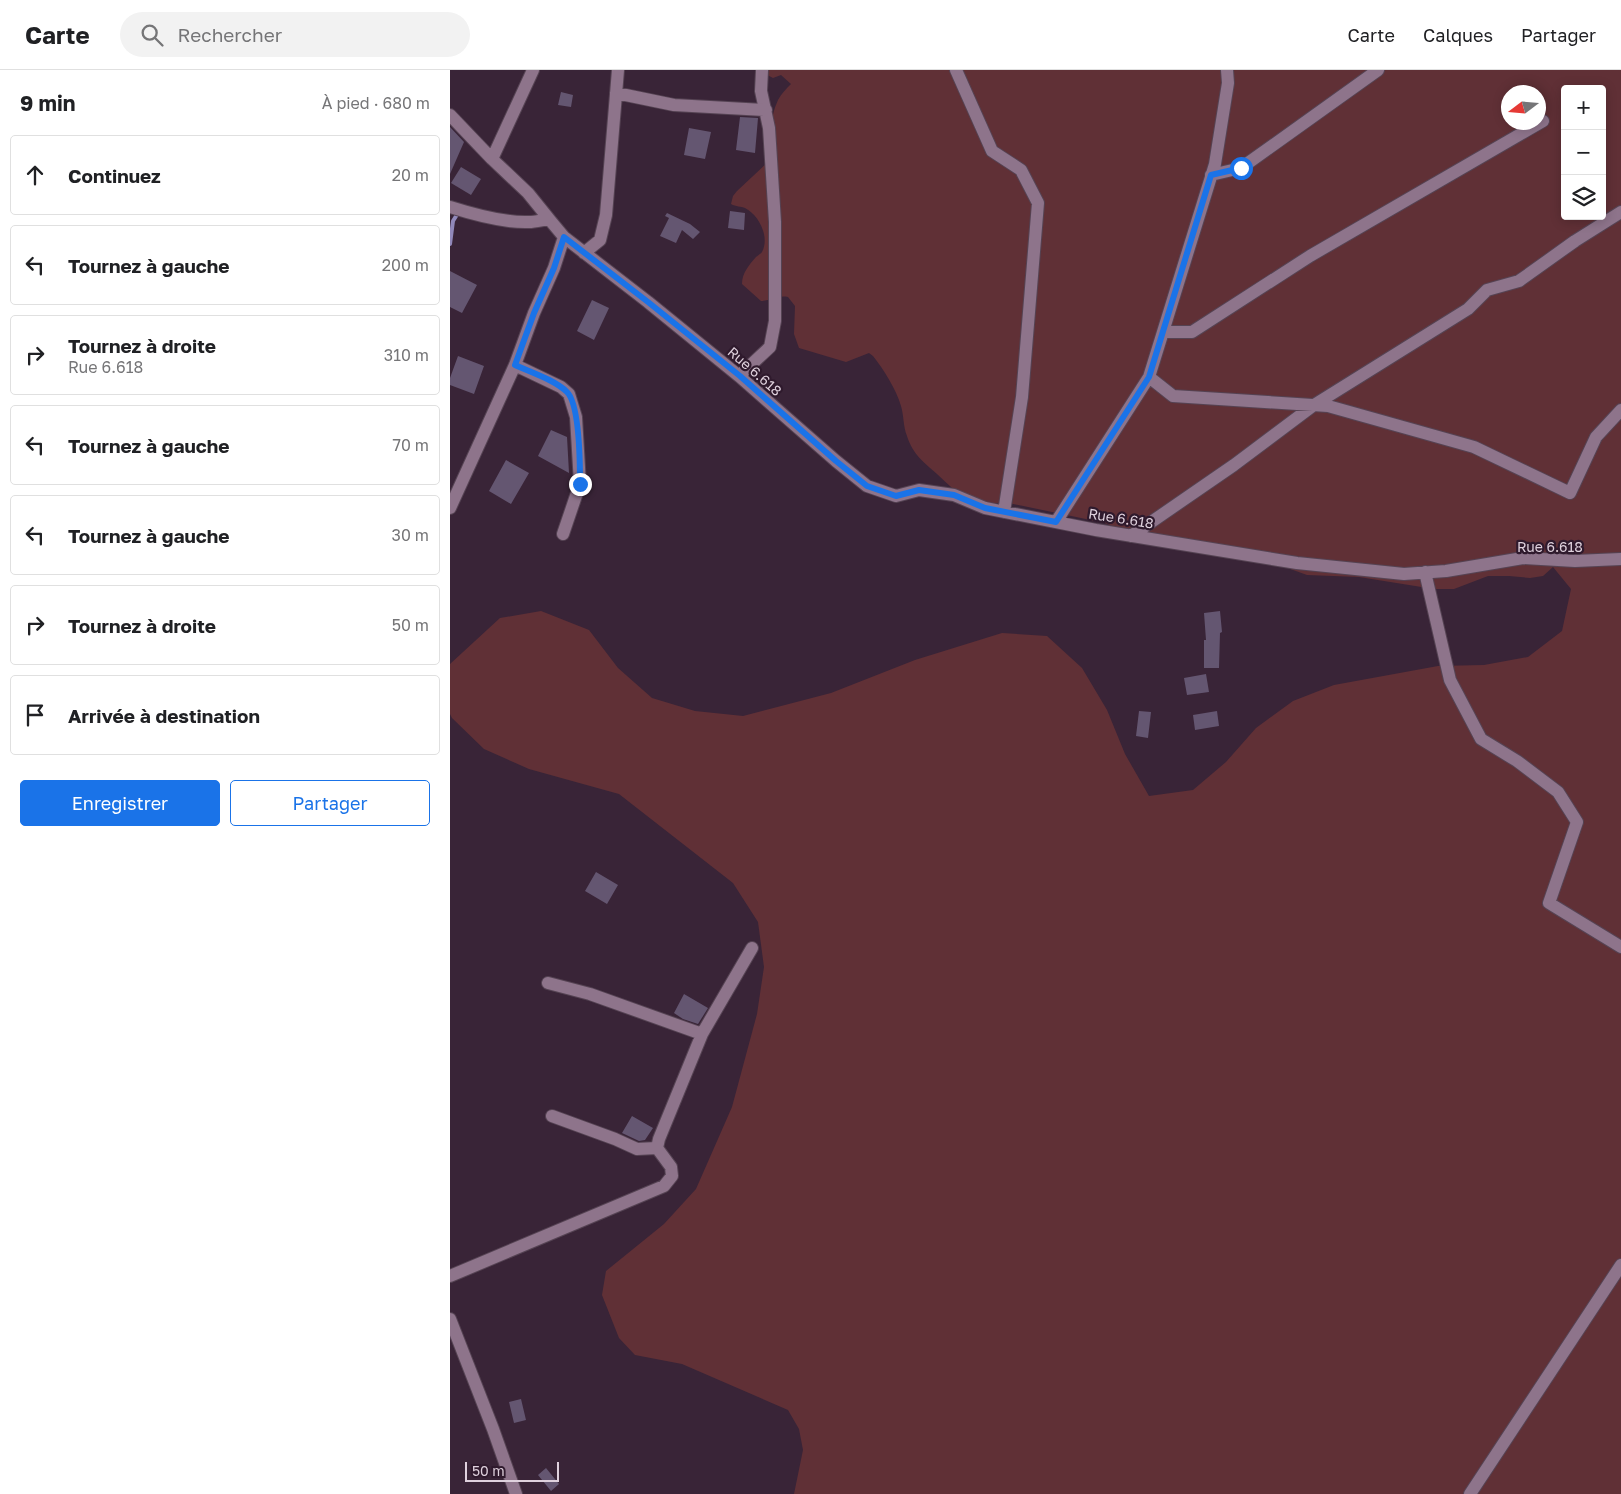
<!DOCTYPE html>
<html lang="fr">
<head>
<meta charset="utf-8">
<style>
  :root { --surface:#fff; --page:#f2f2f2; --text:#202124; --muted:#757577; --line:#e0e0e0; --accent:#1a73e8 }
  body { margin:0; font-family:"Golos Text",sans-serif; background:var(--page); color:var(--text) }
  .controls { position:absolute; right:15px; top:15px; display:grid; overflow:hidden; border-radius:5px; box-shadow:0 2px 12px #0003 }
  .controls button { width:45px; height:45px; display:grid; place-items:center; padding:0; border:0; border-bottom:1px solid var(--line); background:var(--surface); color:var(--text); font:25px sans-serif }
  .compass { position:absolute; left:1051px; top:15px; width:45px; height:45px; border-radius:50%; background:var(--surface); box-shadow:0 2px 12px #0003; rotate:254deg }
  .scale { position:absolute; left:15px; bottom:12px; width:94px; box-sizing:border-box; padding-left:5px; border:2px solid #dfd1dd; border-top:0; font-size:14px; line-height:18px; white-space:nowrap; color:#dfd1dd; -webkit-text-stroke:4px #2f1a2d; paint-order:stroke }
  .stop { position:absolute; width:15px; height:15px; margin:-11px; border:4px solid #1a73e8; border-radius:50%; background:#fff }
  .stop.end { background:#1a73e8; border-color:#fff; box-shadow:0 1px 5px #0008 }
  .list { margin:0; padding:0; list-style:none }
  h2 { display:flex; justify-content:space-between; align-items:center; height:65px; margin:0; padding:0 20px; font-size:21px }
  h2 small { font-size:16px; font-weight:400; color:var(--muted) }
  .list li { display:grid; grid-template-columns:32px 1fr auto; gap:15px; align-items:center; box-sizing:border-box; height:80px; margin:0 10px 10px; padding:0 10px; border:1px solid var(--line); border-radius:5px }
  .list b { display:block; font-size:19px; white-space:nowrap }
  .list p { margin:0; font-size:16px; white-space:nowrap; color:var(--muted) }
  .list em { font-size:16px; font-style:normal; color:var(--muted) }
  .actions { display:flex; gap:10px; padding:15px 20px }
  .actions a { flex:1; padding:11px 0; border:1px solid var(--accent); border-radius:5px; text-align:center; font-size:18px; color:var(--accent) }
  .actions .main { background:var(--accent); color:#fff }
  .icon { flex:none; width:28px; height:28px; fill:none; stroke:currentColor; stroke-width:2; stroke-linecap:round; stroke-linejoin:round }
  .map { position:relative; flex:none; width:1171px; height:1424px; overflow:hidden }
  header { display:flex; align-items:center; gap:30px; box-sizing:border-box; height:70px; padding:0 25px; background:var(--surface); border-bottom:1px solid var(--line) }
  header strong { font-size:24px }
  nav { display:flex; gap:28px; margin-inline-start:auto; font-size:18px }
  .search { width:350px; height:45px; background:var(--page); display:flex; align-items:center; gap:12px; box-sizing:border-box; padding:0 18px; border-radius:28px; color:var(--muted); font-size:19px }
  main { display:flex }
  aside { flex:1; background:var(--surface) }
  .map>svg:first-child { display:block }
</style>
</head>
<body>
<header>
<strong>Carte</strong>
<div class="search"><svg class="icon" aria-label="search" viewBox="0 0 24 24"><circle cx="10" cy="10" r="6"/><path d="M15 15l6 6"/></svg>Rechercher</div>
<nav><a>Carte</a><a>Calques</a><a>Partager</a></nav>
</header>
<main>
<aside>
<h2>9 min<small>À pied · 680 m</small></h2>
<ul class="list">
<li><svg class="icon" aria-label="ahead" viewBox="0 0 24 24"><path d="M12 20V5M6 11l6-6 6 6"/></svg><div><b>Continuez</b></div><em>20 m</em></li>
<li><svg class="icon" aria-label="left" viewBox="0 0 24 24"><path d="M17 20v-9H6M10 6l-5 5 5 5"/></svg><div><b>Tournez à gauche</b></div><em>200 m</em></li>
<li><svg class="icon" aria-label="right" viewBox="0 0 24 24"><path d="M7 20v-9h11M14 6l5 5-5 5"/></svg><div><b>Tournez à droite</b><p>Rue 6.618</p></div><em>310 m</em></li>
<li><svg class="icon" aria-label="left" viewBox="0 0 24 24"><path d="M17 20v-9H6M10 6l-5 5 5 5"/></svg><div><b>Tournez à gauche</b></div><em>70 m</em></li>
<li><svg class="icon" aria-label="left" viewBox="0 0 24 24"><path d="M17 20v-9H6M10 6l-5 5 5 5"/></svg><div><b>Tournez à gauche</b></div><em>30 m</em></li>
<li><svg class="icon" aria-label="right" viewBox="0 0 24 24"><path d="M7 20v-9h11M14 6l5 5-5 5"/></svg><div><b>Tournez à droite</b></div><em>50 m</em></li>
<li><svg class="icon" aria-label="arrive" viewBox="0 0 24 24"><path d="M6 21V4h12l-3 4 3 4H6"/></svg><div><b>Arrivée à destination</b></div></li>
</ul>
<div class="actions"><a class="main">Enregistrer</a><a>Partager</a></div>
</aside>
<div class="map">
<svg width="1171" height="1424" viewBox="0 0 1171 1424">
  <rect width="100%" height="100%" fill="#392437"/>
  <path fill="#603036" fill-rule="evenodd" d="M308 0H1171V1424H344L353 1380 349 1359 338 1340 232 1294 185 1285 169 1268 152 1225 156 1201 214 1154 246 1119 282 1037 307 944 314 897 308 852 283 813 169 724 79 699 34 679 2 648 0 644V594L50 548 91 541 139 560 168 598 202 628 245 641 293 646 381 623 465 590 552 563 597 566 632 598 657 640 675 684 699 726 743 720 776 692 806 658 843 631 884 615 988 596 1034 595 1078 587 1112 561 1121 519 1103 497 1093 506 1080 508 1059 506H1038L1004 519H984L909 507 857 505 821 492 667 458 655 453 554 432C544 434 530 434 520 430 507 424 498 414 487 404 474 392 463 385 457 366 453 356 454 346 451 336 446 319 434 300 423 286L419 283 396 292 349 278 344 264 345 236 338 227C327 225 321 231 311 231L292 214C292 203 299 195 306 187 308 185 311 184 312 182 320 167 309 145 295 138 291 136 286 137 281 134L283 126 287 121 319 91C320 70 319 49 328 30 331 24 336 19 341 14L331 5 323 8ZM1115 19H1152V146H1115ZM1058 22H1088V52H1058Z"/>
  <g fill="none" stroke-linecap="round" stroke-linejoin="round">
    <path stroke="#9188ba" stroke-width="4" d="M0 174 3 151 8 143"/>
  </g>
  <path fill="#645671" d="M111 22 123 25 121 37 108 35Z
    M290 47 308 48 305 83 286 80Z
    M0 57 14 72 0 104Z
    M239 58 261 62 255 89 234 85Z
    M11 97 31 109 21 125 1 113Z
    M280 141 295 143 294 160 278 158Z
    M217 143 240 154 250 162 243 169 232 160 226 173 210 166 219 148 215 146Z
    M0 201 27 215 12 243 0 237Z
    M142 230 159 238 144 270 127 261Z
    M8 286 34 296 24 324 0 315V308Z
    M101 360 117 367 119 403 88 386Z
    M56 390 79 403 61 434 39 421Z
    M770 541 772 562 770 563 769 598H754V570H756L754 543Z
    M756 604 759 622 737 625 734 608Z
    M689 641 701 642 698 668 686 666Z
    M767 641 769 656 745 660 743 645Z
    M146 802 168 815 157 834 135 821Z
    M234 924 258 938 248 954 233 949 224 943Z
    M182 1046 203 1058 195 1070 189 1071 172 1063Z
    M71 1329 76 1350 64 1353 59 1332Z
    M96 1398 109 1414 101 1421 88 1405Z"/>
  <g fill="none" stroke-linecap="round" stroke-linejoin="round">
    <defs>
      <path id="minor" d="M506 0 542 81 571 100 588 133 572 327 554 442
        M166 23 224 35 316 40
        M0 45 42 89 78 123 99 149
        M42 89 83 0
        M761 105 791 98 928 0
        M0 137C22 144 56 153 79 152 85 152 92 150 99 149L114 167 198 232 289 306 386 391 417 416 446 426 469 420 504 425 535 438 646 460 847 493 954 504 996 501 1073 488 1125 491 1171 489
        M134 183 150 170 156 145 168 0
        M713 262H742L860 186 1093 51
        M65 295 111 317 119 324 126 347 130 414 113 464
        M289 306 320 277 325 251V152L319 58 311 21 312 0
        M699 307 723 326 878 336 1024 377 1120 423 1146 367 1171 340
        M0 438 65 295 84 243 104 198 114 167
        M606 452 699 307 765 94 778 13 777 0
        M681 466 784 395 864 335 1018 239 1037 220 1069 211 1125 171 1171 142
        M975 502 1000 610 1031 669 1067 691 1108 722 1127 752 1099 833 1171 877
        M98 913 140 924 252 964
        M102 1046 165 1069 187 1079 207 1078
        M0 1206 214 1116 222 1106 221 1097 207 1078 209 1069 252 964 302 878
        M0 1249 43 1359 66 1424
        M1020 1424 1171 1195"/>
    </defs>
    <use href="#minor" stroke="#554353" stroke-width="14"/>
    <use href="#minor" stroke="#8e748b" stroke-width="12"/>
  </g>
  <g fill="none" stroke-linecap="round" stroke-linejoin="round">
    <path stroke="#1a73e8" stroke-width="6" d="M130 414C130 395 130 335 117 322 105 310 80 302 65 295L84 243 104 198 114 167 198 232 290 306 386 391 417 416 446 426 469 420 504 425 535 438 606 452 699 307 761 105 791 98"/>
  </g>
  <g text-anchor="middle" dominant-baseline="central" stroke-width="4.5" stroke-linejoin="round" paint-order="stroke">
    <g font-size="14" fill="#dfd1dd" stroke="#2f1a2d">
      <text transform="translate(305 301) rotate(41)">Rue 6.618</text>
      <text transform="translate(671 448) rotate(9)">Rue 6.618</text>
      <text x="1100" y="476">Rue 6.618</text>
    </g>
  </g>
</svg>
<div class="controls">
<button>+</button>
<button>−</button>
<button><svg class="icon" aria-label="layers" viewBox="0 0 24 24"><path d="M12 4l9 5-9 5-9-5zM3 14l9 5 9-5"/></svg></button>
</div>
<svg class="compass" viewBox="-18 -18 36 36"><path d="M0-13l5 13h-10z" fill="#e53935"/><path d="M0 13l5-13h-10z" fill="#757577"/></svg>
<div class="scale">50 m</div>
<div class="stop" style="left:791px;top:98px"></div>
<div class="stop end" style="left:130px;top:414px"></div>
</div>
</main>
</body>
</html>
